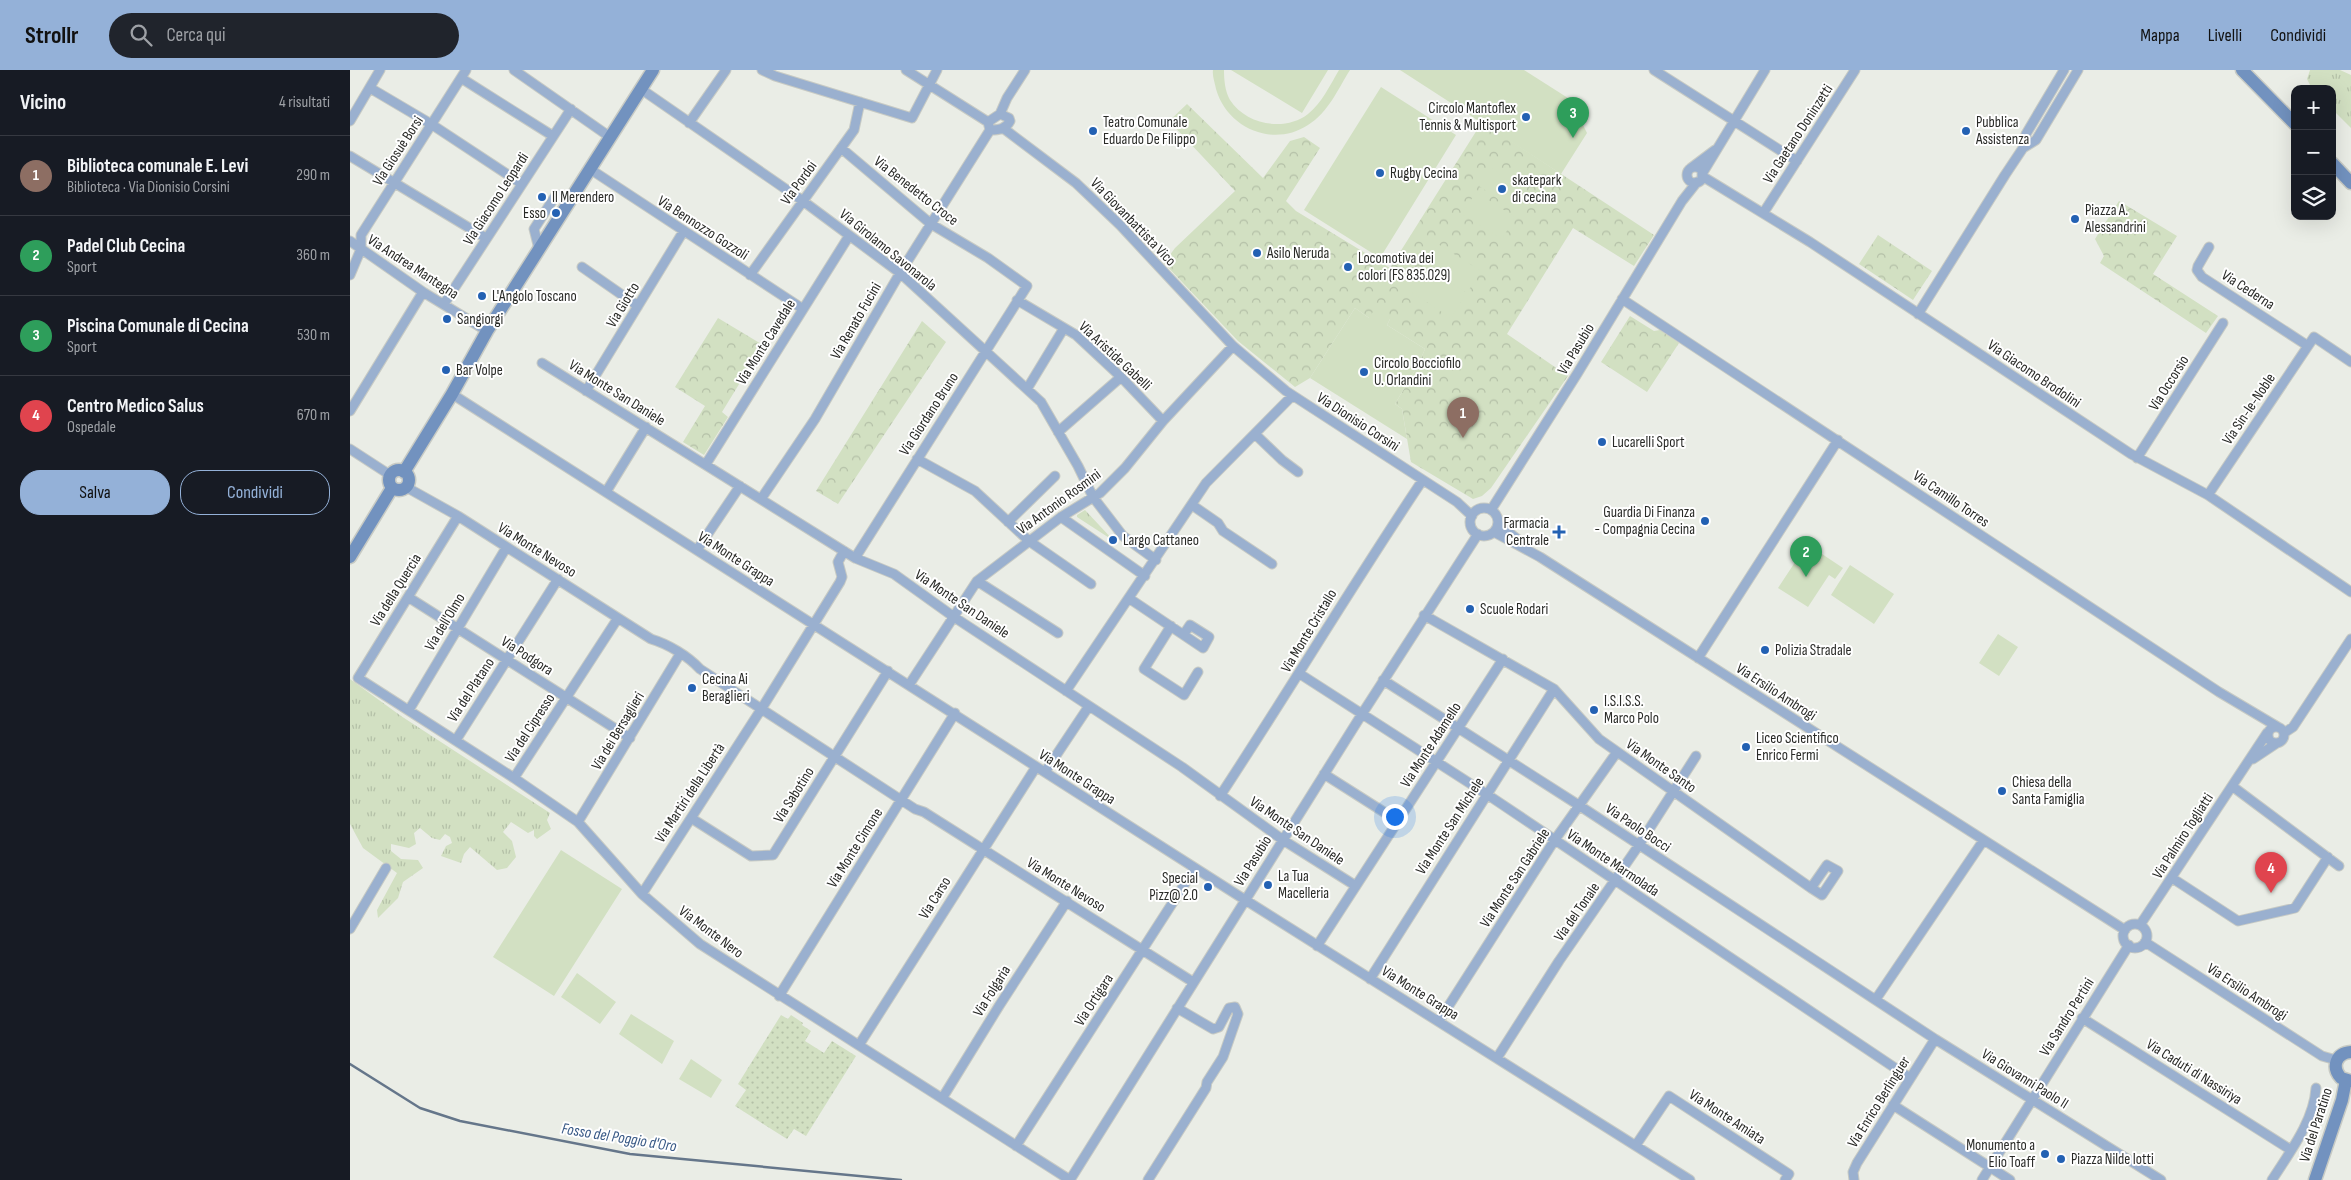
<!DOCTYPE html>
<html lang="it">
<head>
<meta charset="utf-8">
<style>
  :root { --surface:#171b24; --page:#20242c; --text:#f1f3f6; --muted:#9ea1a6; --line:#363941; --accent:#94b1d8 }
  body { margin:0; font-family:"Sofia Sans Condensed",sans-serif; background:var(--page); color:var(--text) }
  .controls { position:absolute; right:15px; top:15px; display:grid; overflow:hidden; border-radius:10px; box-shadow:0 5px 20px #0002 }
  .controls button { width:45px; height:45px; display:grid; place-items:center; padding:0; border:0; border-bottom:1px solid var(--line); background:var(--surface); color:var(--text); font:25px sans-serif }
  .you { position:absolute; left:1044px; top:746px; width:18px; height:18px; margin:-12px; border:4px solid #fff; border-radius:50%; background:#1a73e8; box-shadow:0 0 0 8px #1a73e833 }
  .badge { display:grid; place-items:center; width:32px; height:32px; border-radius:50%; background:var(--accent); color:#fff; font-size:16px; font-weight:700 }
  .pin { position:absolute; translate:-50% -41px; filter:drop-shadow(0 1px 2px #0008) }
  .pin::after { content:''; position:absolute; top:26px; width:18px; height:15px; background:inherit; clip-path:polygon(0 0,100% 0,50% 100%) }
  .list { margin:0; padding:0; list-style:none }
  h2 { display:flex; justify-content:space-between; align-items:center; height:65px; margin:0; padding:0 20px; font-size:21px }
  h2 small { font-size:16px; font-weight:400; color:var(--muted) }
  .list li { display:grid; grid-template-columns:32px 1fr auto; gap:15px; align-items:center; box-sizing:border-box; height:80px; padding:0 20px; border-top:1px solid var(--line) }
  .list b { display:block; font-size:19px; white-space:nowrap }
  .list p { margin:0; font-size:16px; white-space:nowrap; color:var(--muted) }
  .list em { font-size:16px; font-style:normal; color:var(--muted) }
  .actions { display:flex; gap:10px; padding:15px 20px }
  .actions a { flex:1; padding:11px 0; border:1px solid var(--accent); border-radius:20px; text-align:center; font-size:18px; color:var(--accent) }
  .actions .main { background:var(--accent); color:#111 }
  .icon { flex:none; width:28px; height:28px; fill:none; stroke:currentColor; stroke-width:2; stroke-linecap:round; stroke-linejoin:round }
  .map { position:relative; flex:none; width:2001px; height:1110px; overflow:hidden }
  header { display:flex; align-items:center; gap:30px; box-sizing:border-box; height:70px; padding:0 25px; background:var(--accent); color:#111 }
  header strong { font-size:24px }
  nav { display:flex; gap:28px; margin-inline-start:auto; font-size:18px }
  .search { width:350px; height:45px; background:var(--page); display:flex; align-items:center; gap:12px; box-sizing:border-box; padding:0 18px; border-radius:28px; color:var(--muted); font-size:19px }
  main { display:flex }
  aside { flex:1; background:var(--surface) }
  .map>svg:first-child { display:block }
</style>
</head>
<body>
<header>
<strong>Strollr</strong>
<div class="search"><svg class="icon" aria-label="search" viewBox="0 0 24 24"><circle cx="10" cy="10" r="6"/><path d="M15 15l6 6"/></svg>Cerca qui</div>
<nav><a>Mappa</a><a>Livelli</a><a>Condividi</a></nav>
</header>
<main>
<aside>
<h2>Vicino<small>4 risultati</small></h2>
<ul class="list">
<li><span class="badge" style="background:#8d6e63">1</span><div><b>Biblioteca comunale E. Levi</b><p>Biblioteca · Via Dionisio Corsini</p></div><em>290 m</em></li>
<li><span class="badge" style="background:#2e9e5b">2</span><div><b>Padel Club Cecina</b><p>Sport</p></div><em>360 m</em></li>
<li><span class="badge" style="background:#2e9e5b">3</span><div><b>Piscina Comunale di Cecina</b><p>Sport</p></div><em>530 m</em></li>
<li><span class="badge" style="background:#e0444e">4</span><div><b>Centro Medico Salus</b><p>Ospedale</p></div><em>670 m</em></li>
</ul>
<div class="actions"><a class="main">Salva</a><a>Condividi</a></div>
</aside>
<div class="map">
<svg width="2001" height="1110" viewBox="0 0 2001 1110">
  <defs>
    <pattern id="grass-tufts" width="24" height="20" patternUnits="userSpaceOnUse" patternTransform="scale(1.25)"><rect width="24" height="20" fill="#d2e0c2"/><path d="M3 7l-1-3M5 7V3M7 7l1-3M15 17l-1-3M17 17v-4M19 17l1-3" fill="none" stroke="#b4c0a7"/></pattern>
    <pattern id="park-crowns" width="20" height="18" patternUnits="userSpaceOnUse" patternTransform="scale(1.25)"><rect width="20" height="18" fill="#d2e0c2"/><path d="M2 6a3 3 0 1 1 6 0M12 15a3 3 0 1 1 6 0" fill="none" stroke="#b4c0a7"/></pattern>
    <pattern id="garden-dots" width="8" height="8" patternUnits="userSpaceOnUse" patternTransform="scale(1.25)"><rect width="8" height="8" fill="#d2e0c2"/><path d="M2 2h.1M6 6h.1" fill="none" stroke="#b4c0a7" stroke-width="1.8" stroke-linecap="round"/></pattern>
  </defs>
  <rect width="100%" height="100%" fill="#eaede6"/>
  <path fill="url(#grass-tufts)" d="M1960 0H1990L2001 5V58L1982 39V19L1961 17 1957 9Z
    M735 440 764 471 727 447V445Z
    M0 609 51 646 200 743 197 750 201 759 187 769 184 766V760L178 763 161 752 153 762 162 771 166 787 157 798 147 800 120 777 114 784 111 793 91 786 96 776 102 773 100 767 95 764 90 770 82 768 70 758 64 763 66 774 59 778 41 774V781L51 789 68 790 73 798 53 812 48 828 28 848 27 840 47 803 13 778 0 754Z"/>
  <path fill="url(#park-crowns)" d="M837 34 913 108 940 71 954 67 970 78 936 131 946 141 1040 198 1132 52 1304 165 1284 196 1223 158 1157 264 1218 306 1141 418 1132 426 1123 429 1061 392 1052 339 1045 334 1068 295 1075 279 1037 255 1040 249 1019 248 1005 238 960 308 945 317 888 271 814 193 825 178 885 121 819 51Z
    M1769 131 1827 166 1803 204 1868 246 1856 263 1750 193 1754 186 1745 169Z
    M1528 165 1582 201 1563 230 1509 194Z
    M1280 246 1304 261 1310 260 1329 273 1297 322 1251 292Z
    M368 248 413 275 372 342 378 347 354 385 333 372 355 336 325 317Z
    M572 251 596 272 488 434 466 421Z"/>
  <path fill="url(#garden-dots)" d="M431 945 438 949 441 945 453 953 452 955 461 961 455 971 474 983 482 971 506 986 456 1066 444 1059 437 1069 385 1036 396 1020 388 1014Z"/>
  <path fill="#d2e0c2" d="M863 0H874C874 10 875 21 880 30 896 55 935 62 958 44 972 33 980 15 989 0H1000C988 19 978 43 958 55 923 78 877 58 866 19 865 13 862 6 863 0Z
    M881 0H978L952 43Z
    M1050 0H1174L1229 35 1226 41 1237 63 1211 104Z
    M1031 17 1106 65 1030 188 954 140Z
    M1141 98 1176 122 1164 140 1129 116Z
    M1126 122 1165 147 1152 169 1112 144Z
    M1088 174 1131 201 1117 223 1074 196Z
    M1072 198 1115 226 1101 248 1058 220Z
    M1005 238 1019 248 1024 240 1040 249 1037 255 1075 279 1068 295 1045 334 1052 339 1057 369 960 308Z
    M1457 474 1493 498 1485 509 1479 505 1458 537 1428 518Z
    M1500 495 1544 524 1524 554 1481 525Z
    M1648 564 1668 577 1649 606 1629 593Z
    M211 780 272 819 204 926 143 887Z
    M227 903 266 932 250 954 211 927Z
    M281 944 324 971 312 994 269 964Z
    M341 989 372 1010 361 1028 329 1009Z"/>
  <g fill="none" stroke-linecap="round" stroke-linejoin="round">
    <path stroke="#65768a" stroke-width="2.5" d="M0 994 70 1038 110 1051 280 1084 551 1110"/>
    <defs>
      <path id="street" d="M164 0 260 67
        M412 0 425 6 562 48 587 0
        M556 0 638 52
        M1304 0 1447 91
        M111 8 203 66
        M20 18 81 54 172 114
        M291 19 453 131 550 203 691 332 728 396 743 427 773 466 806 490
        M650 44 659 48 660 51C656 59 649 60 640 60L638 52Z
        M650 44 657 28 675 0
        M0 51 30 0
        M339 53 376 0
        M653 58 726 113 770 155 883 276 936 321 1107 432 1122 446
        M491 78 581 154 638 188 677 216 505 488
        M1673 78 1676 64 1714 0
        M0 86 136 168
        M1337 105a8 8 0 1 1 16 0a8 8 0 1 1-16 0Z
        M1341 98 1365 80
        M240 99 453 239
        M1352 104 1415 0
        M1352 106 1460 172 1781 384 1858 425 2001 522
        M1414 142 1505 0
        M0 171 73 222 137 261
        M1859 177 1848 196 1847 200 1852 207 1958 276
        M189 179 184 159 206 125 223 126
        M232 197 288 236
        M0 205 11 179V165L116 0
        M400 205 504 60 510 32
        M1272 229 1869 622 1928 657
        M667 230 726 265 771 307 813 351
        M94 234 221 39
        M1568 244 1655 105 1673 78 1686 70 1728 0
        M192 293 505 488 544 504 604 547 832 697 933 770 1006 816
        M677 319 714 258
        M236 321 333 162
        M102 324 889 826 1340 1110
        M0 341 73 222
        M708 362 771 307
        M906 365 932 390 948 402
        M0 379 40 405
        M1787 388 1873 253
        M567 389 625 421 679 471 741 514
        M356 394 499 166
        M56 417 108 446 301 569C318 574 338 586 350 599L565 739 574 742 843 912
        M256 422 296 357
        M1858 425 1964 267 2001 292
        M411 429 465 349 550 203 640 60
        M842 435 868 453 873 461 922 494
        M1120 452a14 14 0 1 1 28 0a14 14 0 1 1-28 0Z
        M1141 440 1227 304 1332 131 1347 112
        M108 446 8 608 164 708 228 752 292 824 350 874 720 1110 1012 644 1128 464
        M711 447 795 506
        M658 452 705 406
        M1148 454 1170 471
        M1144 462 1190 487 1775 860
        M347 480 390 416
        M627 511 708 563
        M58 527 280 668
        M780 529 853 578 859 567 840 555 834 564
        M1074 545 1204 619 1249 669 1461 818 1472 825 1488 801 1477 795 1461 818
        M821 556 794 599 834 625 848 602
        M1348 588 1488 370
        M950 604 1138 725 1560 1008
        M1033 610 1230 736 1585 969 1811 1110
        M559 615 627 511 711 447 750 423 775 398 813 351 883 276
        M716 621 856 413 942 326
        M59 640 156 478
        M1918 665a8 8 0 1 1 16 0a8 8 0 1 1-16 0Z
        M1934 663 1943 657 2001 569
        M106 670 208 509
        M1903 689 1927 673
        M695 702 739 636
        M974 704 1048 751
        M164 708 268 548
        M1882 716 1989 796
        M870 726C939 621 1003 514 1072 411
        M341 748 401 786 423 785 538 601
        M228 752 330 584
        M1822 808 1888 851 1945 838 1978 787
        M292 824 412 638 490 512 492 507 488 492 494 481
        M1773 866a12 12 0 1 1 24 0a12 12 0 1 1-24 0Z
        M1790 855 1917 663
        M0 859 36 798
        M1795 872 1972 986 1986 990
        M967 876 1153 589
        M1020 909 1204 619
        M429 926 605 643
        M1526 929 1633 771
        M1732 948 1941 1080
        M1089 951 1204 771 1267 682
        M509 975 686 697
        M1147 988 1209 891 1289 775 1346 686
        M593 1027 649 936 717 831
        M1543 1035 1660 1110
        M1286 1075 1319 1026 1439 1104 1435 1110
        M666 1076 845 798
        M798 1110 856 1018 857 1012 873 987 888 944 885 937 879 938 869 957 863 959 827 938
        M1504 1110 1503 1102 1507 1093 1585 969
        M1632 1110 1779 875
        M1922 1110C1939 1083 1964 1051 1966 1018"/>
      <path id="secondary" d="M1892 0 1945 54
        M1982 93 2001 113
        M39 410a10 10 0 1 1 20 0a10 10 0 1 1-20 0Z
        M54 402 102 324 137 261 303 0
        M0 487 42 418
        M2001 982C1986 983 1981 997 1991 1008L2001 1011
        M1965 1110 1992 1030 1996 1010"/>
    </defs>
    <use href="#street" stroke="#c7cac4" stroke-width="11"/>
    <use href="#secondary" stroke="#c7cac4" stroke-width="15"/>
    <use href="#street" stroke="#9ab0cf" stroke-width="9"/>
    <use href="#secondary" stroke="#7292bf" stroke-width="12"/>
  </g>
  <g fill="#2361b3" stroke="#fff" stroke-width="2">
    <circle cx="1176" cy="47" r="5"/>
    <circle cx="743" cy="61" r="5"/>
    <circle cx="1616" cy="61" r="5"/>
    <circle cx="1030" cy="103" r="5"/>
    <circle cx="1152" cy="119" r="5"/>
    <circle cx="192" cy="127" r="5"/>
    <circle cx="206" cy="143" r="5"/>
    <circle cx="1725" cy="149" r="5"/>
    <circle cx="907" cy="183" r="5"/>
    <circle cx="998" cy="197" r="5"/>
    <circle cx="132" cy="226" r="5"/>
    <circle cx="97" cy="249" r="5"/>
    <circle cx="96" cy="300" r="5"/>
    <circle cx="1014" cy="302" r="5"/>
    <circle cx="1252" cy="372" r="5"/>
    <circle cx="1355" cy="451" r="5"/>
    <path d="M1206.5 454.5h5v5h5v5h-5v5h-5v-5h-5v-5h5z"/>
    <circle cx="763" cy="470" r="5"/>
    <circle cx="1120" cy="539" r="5"/>
    <circle cx="1415" cy="580" r="5"/>
    <circle cx="342" cy="618" r="5"/>
    <circle cx="1244" cy="640" r="5"/>
    <circle cx="1396" cy="677" r="5"/>
    <circle cx="1652" cy="721" r="5"/>
    <circle cx="918" cy="815" r="5"/>
    <circle cx="858" cy="817" r="5"/>
    <circle cx="1695" cy="1084" r="5"/>
    <circle cx="1711" cy="1089" r="5"/>
  </g>
  <g text-anchor="middle" dominant-baseline="central" stroke-width="4" stroke-linejoin="round" paint-order="stroke">
    <g font-size="15" fill="#292a27" stroke="#fff" text-anchor="start">
      <text x="1166" y="38" text-anchor="end">Circolo Mantoflex<tspan x="1166" dy="17">Tennis &amp; Multisport</tspan></text>
      <text x="753" y="52">Teatro Comunale<tspan x="753" dy="17">Eduardo De Filippo</tspan></text>
      <text x="1626" y="52">Pubblica<tspan x="1626" dy="17">Assistenza</tspan></text>
      <text x="1040" y="103">Rugby Cecina</text>
      <text x="1162" y="110">skatepark<tspan x="1162" dy="17">di cecina</tspan></text>
      <text x="202" y="127">Il Merendero</text>
      <text x="1735" y="140">Piazza A.<tspan x="1735" dy="17">Alessandrini</tspan></text>
      <text x="196" y="143" text-anchor="end">Esso</text>
      <text x="917" y="183">Asilo Neruda</text>
      <text x="1008" y="188">Locomotiva dei<tspan x="1008" dy="17">colori (FS 835.029)</tspan></text>
      <text x="142" y="226">L'Angolo Toscano</text>
      <text x="107" y="249">Sangiorgi</text>
      <text x="1024" y="293">Circolo Bocciofilo<tspan x="1024" dy="17">U. Orlandini</tspan></text>
      <text x="106" y="300">Bar Volpe</text>
      <text x="1262" y="372">Lucarelli Sport</text>
      <text x="1345" y="442" text-anchor="end">Guardia Di Finanza<tspan x="1345" dy="17">- Compagnia Cecina</tspan></text>
      <text x="1199" y="453" text-anchor="end">Farmacia<tspan x="1199" dy="17">Centrale</tspan></text>
      <text x="773" y="470">Largo Cattaneo</text>
      <text x="1130" y="539">Scuole Rodari</text>
      <text x="1425" y="580">Polizia Stradale</text>
      <text x="352" y="609">Cecina Ai<tspan x="352" dy="17">Beraglieri</tspan></text>
      <text x="1254" y="631">I.S.I.S.S.<tspan x="1254" dy="17">Marco Polo</tspan></text>
      <text x="1406" y="668">Liceo Scientifico<tspan x="1406" dy="17">Enrico Fermi</tspan></text>
      <text x="1662" y="712">Chiesa della<tspan x="1662" dy="17">Santa Famiglia</tspan></text>
      <text x="928" y="806">La Tua<tspan x="928" dy="17">Macelleria</tspan></text>
      <text x="848" y="808" text-anchor="end">Special<tspan x="848" dy="17">Pizz@ 2.0</tspan></text>
      <text x="1685" y="1075" text-anchor="end">Monumento a<tspan x="1685" dy="17">Elio Toaff</tspan></text>
      <text x="1721" y="1089">Piazza Nilde Iotti</text>
    </g>
    <g font-size="15" fill="#292a27" stroke="#fff">
      <text transform="translate(1448 64) rotate(-57)">Via Gaetano Doninzetti</text>
      <text transform="translate(48 81) rotate(-57)">Via Giosuè Borsi</text>
      <text transform="translate(449 113) rotate(-54)">Via Pordoi</text>
      <text transform="translate(566 121) rotate(38)">Via Benedetto Croce</text>
      <text transform="translate(146 129) rotate(-57)">Via Giacomo Leopardi</text>
      <text transform="translate(783 152) rotate(46)">Via Giovanbattista Vico</text>
      <text transform="translate(353 158) rotate(33)">Via Bennozzo Gozzoli</text>
      <text transform="translate(538 180) rotate(39)">Via Girolamo Savonarola</text>
      <text transform="translate(63 197) rotate(33)">Via Andrea Mantegna</text>
      <text transform="translate(1898 220) rotate(33)">Via Cederna</text>
      <text transform="translate(273 235) rotate(-59)">Via Giotto</text>
      <text transform="translate(506 251) rotate(-60)">Via Renato Fucini</text>
      <text transform="translate(416 272) rotate(-58)">Via Monte Cavedale</text>
      <text transform="translate(1226 279) rotate(-59)">Via Pasubio</text>
      <text transform="translate(765 286) rotate(43)">Via Aristide Gabelli</text>
      <text transform="translate(1684 304) rotate(34)">Via Giacomo Brodolini</text>
      <text transform="translate(1819 313) rotate(-58)">Via Occorsio</text>
      <text transform="translate(267 323) rotate(32)">Via Monte San Daniele</text>
      <text transform="translate(1899 339) rotate(-56)">Via Sin-le-Noble</text>
      <text transform="translate(579 344) rotate(-57)">Via Giordano Bruno</text>
      <text transform="translate(1008 352) rotate(33)">Via Dionisio Corsini</text>
      <text transform="translate(1601 429) rotate(34)">Via Camillo Torres</text>
      <text transform="translate(709 432) rotate(-36)">Via Antonio Rosmini</text>
      <text transform="translate(187 480) rotate(32)">Via Monte Nevoso</text>
      <text transform="translate(386 489) rotate(33)">Via Monte Grappa</text>
      <text transform="translate(46 520) rotate(-58)">Via della Quercia</text>
      <text transform="translate(612 534) rotate(34)">Via Monte San Daniele</text>
      <text transform="translate(95 552) rotate(-59)">Via dell'Olmo</text>
      <text transform="translate(959 561) rotate(-59)">Via Monte Cristallo</text>
      <text transform="translate(177 586) rotate(33)">Via Podgora</text>
      <text transform="translate(121 620) rotate(-57)">Via del Platano</text>
      <text transform="translate(1426 622) rotate(33)">Via Ersilio Ambrogi</text>
      <text transform="translate(180 658) rotate(-57)">Via del Cipresso</text>
      <text transform="translate(268 661) rotate(-59)">Via dei Bersaglieri</text>
      <text transform="translate(1081 675) rotate(-57)">Via Monte Adamello</text>
      <text transform="translate(1311 696) rotate(35)">Via Monte Santo</text>
      <text transform="translate(727 707) rotate(33)">Via Monte Grappa</text>
      <text transform="translate(340 723) rotate(-57)">Via Martiri della Libertà</text>
      <text transform="translate(444 725) rotate(-58)">Via Sabotino</text>
      <text transform="translate(1100 756) rotate(-57)">Via Monte San Michele</text>
      <text transform="translate(1288 758) rotate(34)">Via Paolo Bocci</text>
      <text transform="translate(947 761) rotate(34)">Via Monte San Daniele</text>
      <text transform="translate(1833 766) rotate(-57)">Via Palmiro Togliatti</text>
      <text transform="translate(505 778) rotate(-58)">Via Monte Cimone</text>
      <text transform="translate(903 791) rotate(-58)">Via Pasubio</text>
      <text transform="translate(1263 793) rotate(34)">Via Monte Marmolada</text>
      <text transform="translate(1165 808) rotate(-57)">Via Monte San Gabriele</text>
      <text transform="translate(716 815) rotate(32)">Via Monte Nevoso</text>
      <text transform="translate(585 828) rotate(-58)">Via Carso</text>
      <text transform="translate(1227 842) rotate(-55)">Via del Tonale</text>
      <text transform="translate(361 862) rotate(37)">Via Monte Nero</text>
      <text transform="translate(642 921) rotate(-58)">Via Folgaria</text>
      <text transform="translate(1897 922) rotate(33)">Via Ersilio Ambrogi</text>
      <text transform="translate(1070 923) rotate(32)">Via Monte Grappa</text>
      <text transform="translate(744 930) rotate(-57)">Via Ortigara</text>
      <text transform="translate(1717 947) rotate(-58)">Via Sandro Pertini</text>
      <text transform="translate(1844 1002) rotate(32)">Via Caduti di Nassiriya</text>
      <text transform="translate(1675 1009) rotate(32)">Via Giovanni Paolo II</text>
      <text transform="translate(1529 1032) rotate(-58)">Via Enrico Berlinguer</text>
      <text transform="translate(1377 1047) rotate(33)">Via Monte Amiata</text>
      <text transform="translate(1966 1055) rotate(-72)">Via del Paratino</text>
    </g>
    <g font-size="16" font-style="italic" fill="#375885" stroke="#fff">
      <text transform="translate(269 1068) rotate(9)">Fosso del Poggio d'Oro</text>
    </g>
  </g>
</svg>
<div class="controls">
<button>+</button>
<button>−</button>
<button><svg class="icon" aria-label="layers" viewBox="0 0 24 24"><path d="M12 4l9 5-9 5-9-5zM3 14l9 5 9-5"/></svg></button>
</div>
<div class="you"></div>
<div class="pin badge" style="left:1113px;top:368px;background:#8d6e63">1</div>
<div class="pin badge" style="left:1456px;top:507px;background:#2e9e5b">2</div>
<div class="pin badge" style="left:1223px;top:68px;background:#2e9e5b">3</div>
<div class="pin badge" style="left:1921px;top:823px;background:#e0444e">4</div>
</div>
</main>
</body>
</html>
